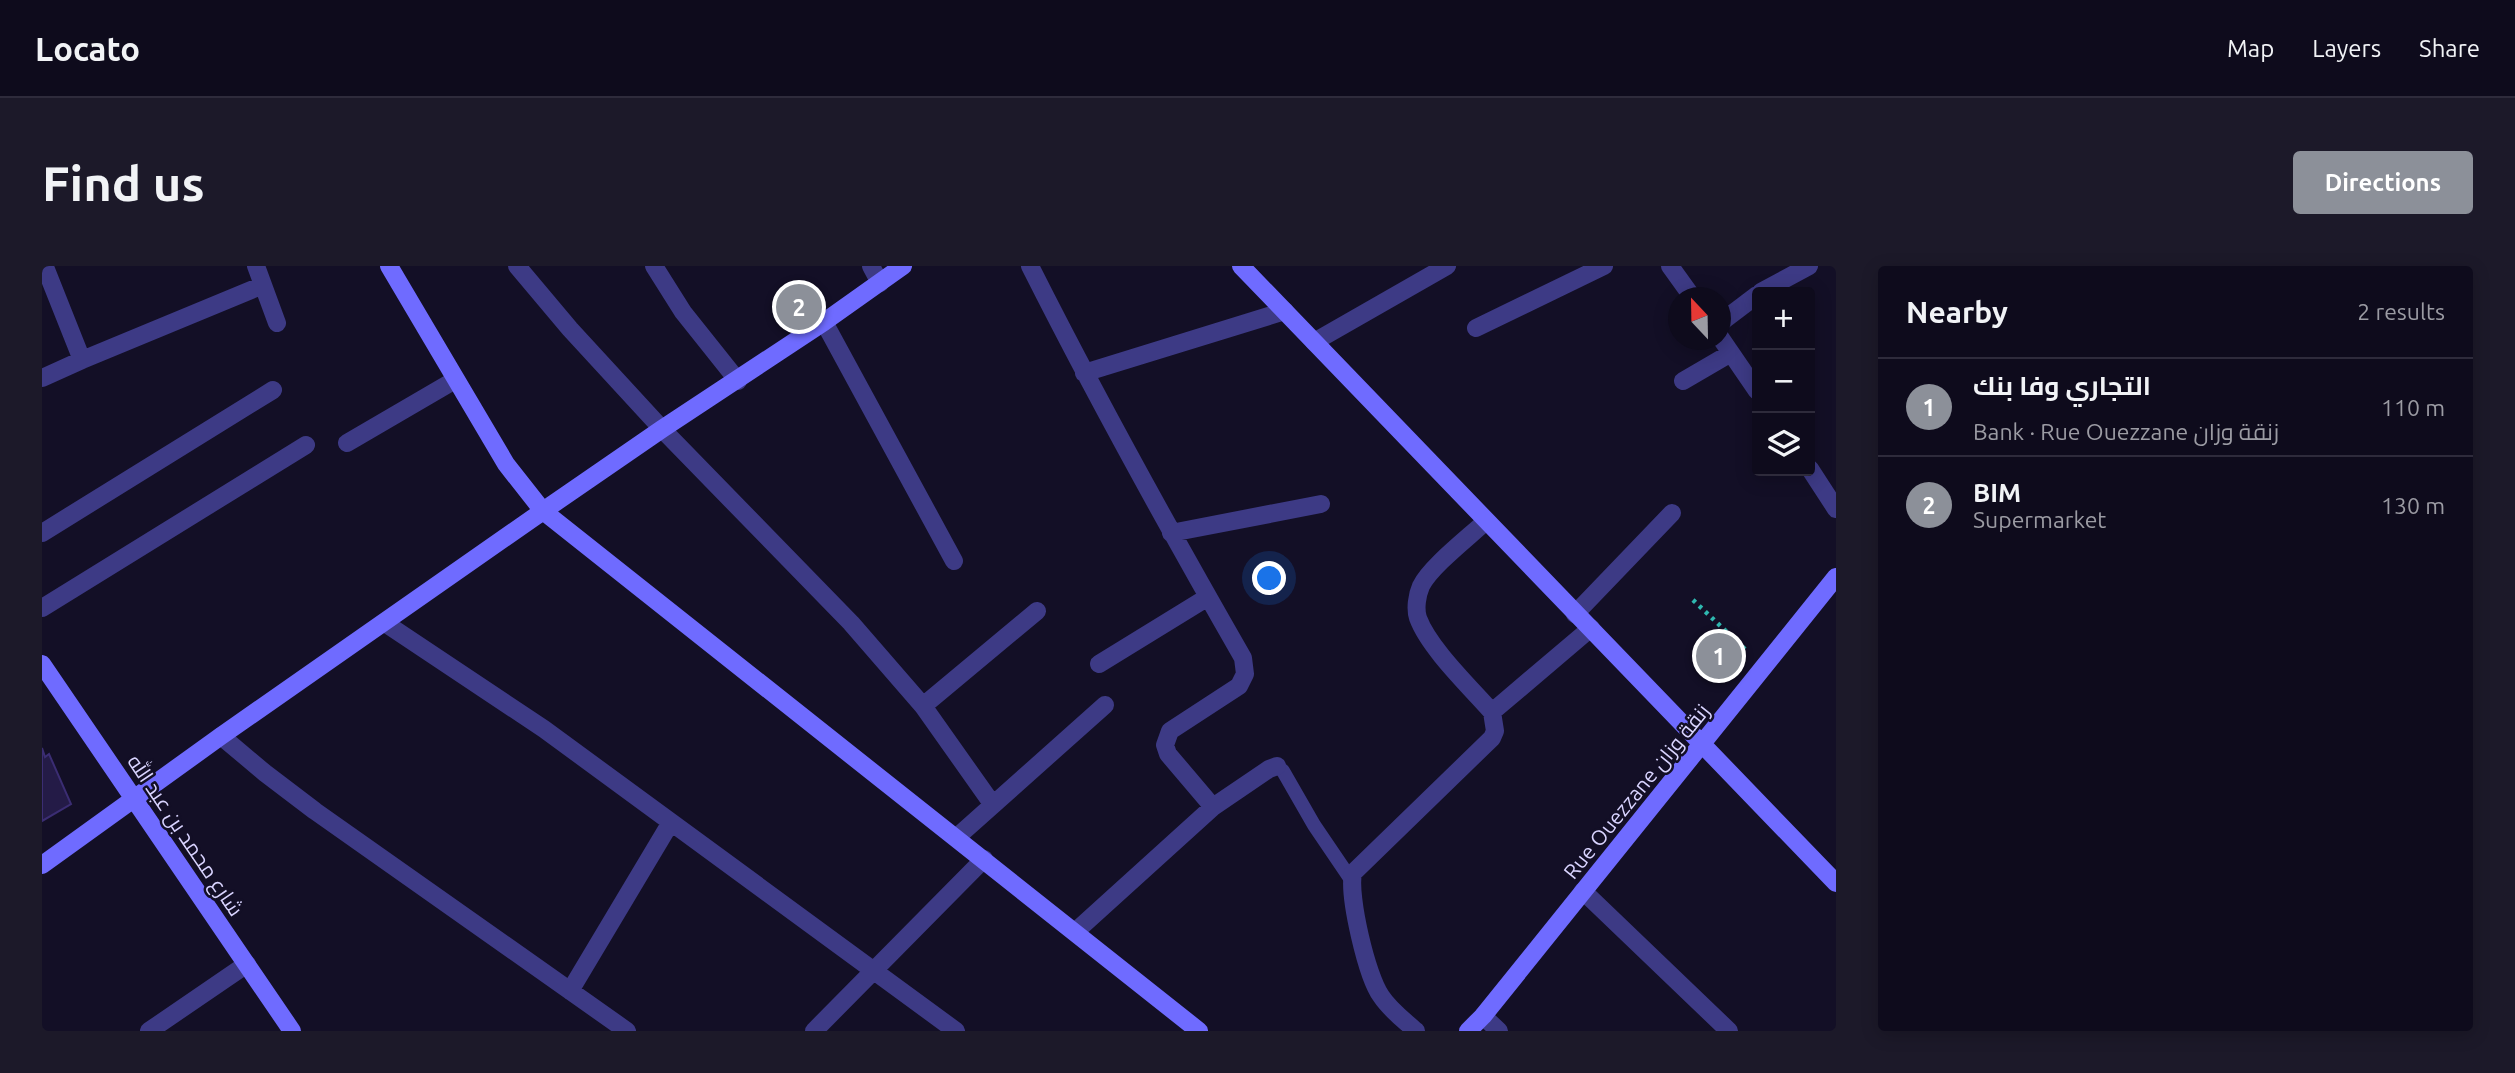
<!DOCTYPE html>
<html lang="en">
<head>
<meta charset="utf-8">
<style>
  :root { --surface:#0e0b1c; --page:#1c1929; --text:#f1f3f6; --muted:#9b9ba3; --line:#2e2b3b; --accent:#8c9099 }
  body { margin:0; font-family:Ubuntu,Cairo,sans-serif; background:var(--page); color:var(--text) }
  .controls { position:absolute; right:21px; top:21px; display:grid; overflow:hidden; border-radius:7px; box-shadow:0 4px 18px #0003 }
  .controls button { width:63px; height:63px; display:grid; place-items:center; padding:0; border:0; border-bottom:2px solid var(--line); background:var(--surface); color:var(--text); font:35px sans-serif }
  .compass { position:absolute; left:1626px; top:21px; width:63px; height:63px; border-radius:50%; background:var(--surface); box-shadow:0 4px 18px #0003; rotate:338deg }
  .you { position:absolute; left:1228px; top:313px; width:24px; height:24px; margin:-18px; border:5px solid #fff; border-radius:50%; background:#1a73e8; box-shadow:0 0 0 10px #1a73e833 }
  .badge { display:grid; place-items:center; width:46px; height:46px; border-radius:50%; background:var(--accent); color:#fff; font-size:23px; font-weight:700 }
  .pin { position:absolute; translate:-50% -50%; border:4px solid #fff; box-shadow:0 2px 7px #0006 }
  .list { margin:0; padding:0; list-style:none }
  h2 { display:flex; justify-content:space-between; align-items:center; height:91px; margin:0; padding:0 28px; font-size:30px }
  h2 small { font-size:23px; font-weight:400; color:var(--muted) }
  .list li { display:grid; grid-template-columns:46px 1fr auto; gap:21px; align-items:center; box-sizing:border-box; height:98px; padding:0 28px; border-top:2px solid var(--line) }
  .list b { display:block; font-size:26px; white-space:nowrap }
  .list p { margin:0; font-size:23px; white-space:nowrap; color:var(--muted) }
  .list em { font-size:23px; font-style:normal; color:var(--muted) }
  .icon { flex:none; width:38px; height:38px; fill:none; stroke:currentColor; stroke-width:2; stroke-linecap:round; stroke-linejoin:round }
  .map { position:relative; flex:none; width:1794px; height:765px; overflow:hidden; border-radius:7px }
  header { display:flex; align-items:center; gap:42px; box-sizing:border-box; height:98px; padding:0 35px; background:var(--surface); border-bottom:2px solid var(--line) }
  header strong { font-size:33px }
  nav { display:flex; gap:38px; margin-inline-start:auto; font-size:24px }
  .intro { display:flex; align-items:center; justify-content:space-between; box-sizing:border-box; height:168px; padding:0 42px }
  h1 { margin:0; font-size:49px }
  .button { padding:18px 32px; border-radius:7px; background:var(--accent); color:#fff; font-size:24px; font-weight:700 }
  main { display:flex; gap:42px; padding:0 42px }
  aside { flex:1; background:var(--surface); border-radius:7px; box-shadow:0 4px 18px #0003 }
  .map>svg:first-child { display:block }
</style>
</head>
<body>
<header>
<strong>Locato</strong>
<nav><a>Map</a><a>Layers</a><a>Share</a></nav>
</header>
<div class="intro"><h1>Find us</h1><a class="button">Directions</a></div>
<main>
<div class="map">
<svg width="1794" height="765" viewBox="0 0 1794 765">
  <rect width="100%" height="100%" fill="#130f26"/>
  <path fill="#241b47" stroke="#3b2d73" stroke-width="2" d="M0 482 3 491 7 488 29 538 0 555Z"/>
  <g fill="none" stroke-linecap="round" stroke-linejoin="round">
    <path stroke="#2fb8b0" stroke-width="4.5" stroke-dasharray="3.5 5" stroke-linecap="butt" d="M1651 334 1706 386"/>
    <path stroke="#3d3a85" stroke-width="14" d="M1235 500 1241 505 1272 559 1310 615"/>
    <path stroke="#3d3a85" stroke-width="18" d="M214 0 235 57
      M475 0 528 63 620 163 809 357 881 440 951 539
      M612 0 641 46 696 115
      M829 0 838 17
      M988 0C1055 133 1127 263 1201 392L1203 408 1197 420 1128 465 1123 479 1126 488 1171 541 1227 503 1235 500
      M1628 0 1651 32
      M0 1H3L40 94 0 112
      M1719 26 1767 0
      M782 56 912 295
      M1678 57 1715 29
      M1434 62 1562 0
      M1678 71 1715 125
      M1272 76 1405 0
      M40 94 221 19
      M1042 107 1243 45
      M1641 115 1689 87
      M305 177 413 114
      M1768 203 1794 243
      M1444 255C1427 271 1388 301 1379 320 1375 329 1373 343 1376 352 1387 382 1428 421 1450 446L1549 362
      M0 267 231 124
      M1129 267 1279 238
      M0 342 264 179
      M1533 348 1630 247
      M343 357 502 463 914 765
      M1057 398 1166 331
      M881 440 995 345
      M179 470 223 507 273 545 585 765
      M915 571 1063 439
      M1541 625 1687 765
      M1033 666 1171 541
      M528 725 629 556
      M1441 750 1457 765
      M107 765 205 698
      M772 765 942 593
      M1374 765C1362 754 1348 744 1339 730 1325 711 1306 630 1311 607L1450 472 1453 465 1450 446"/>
    <path stroke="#6f6bff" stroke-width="18" d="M347 0 464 198 501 245 1157 765
      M1199 0 1794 617
      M0 398 250 765
      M0 599 179 470 501 245 620 163 782 56 861 0
      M1426 765 1441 750 1794 311"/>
  </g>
  <g text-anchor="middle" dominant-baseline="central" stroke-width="5" stroke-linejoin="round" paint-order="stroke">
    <g font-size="21" fill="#d9d4ff" stroke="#130f26">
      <text transform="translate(1594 525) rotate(-51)">Rue Ouezzane زنقة وزان</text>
      <text transform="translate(144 569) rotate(56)">شارع محمد بن عبد الله</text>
    </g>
  </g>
</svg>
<div class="controls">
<button>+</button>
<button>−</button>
<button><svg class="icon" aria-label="layers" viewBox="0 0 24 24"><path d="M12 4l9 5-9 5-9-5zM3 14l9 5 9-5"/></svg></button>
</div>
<svg class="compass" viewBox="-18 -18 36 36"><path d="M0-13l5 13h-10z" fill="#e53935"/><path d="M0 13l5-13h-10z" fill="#9b9ba3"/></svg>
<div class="you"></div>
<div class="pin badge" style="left:1677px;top:390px">1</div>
<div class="pin badge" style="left:757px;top:41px">2</div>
</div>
<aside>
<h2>Nearby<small>2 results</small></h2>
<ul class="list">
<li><span class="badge">1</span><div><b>التجاري وفا بنك</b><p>Bank · Rue Ouezzane زنقة وزان</p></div><em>110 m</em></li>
<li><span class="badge">2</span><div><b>BIM</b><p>Supermarket</p></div><em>130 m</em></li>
</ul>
</aside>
</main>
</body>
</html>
